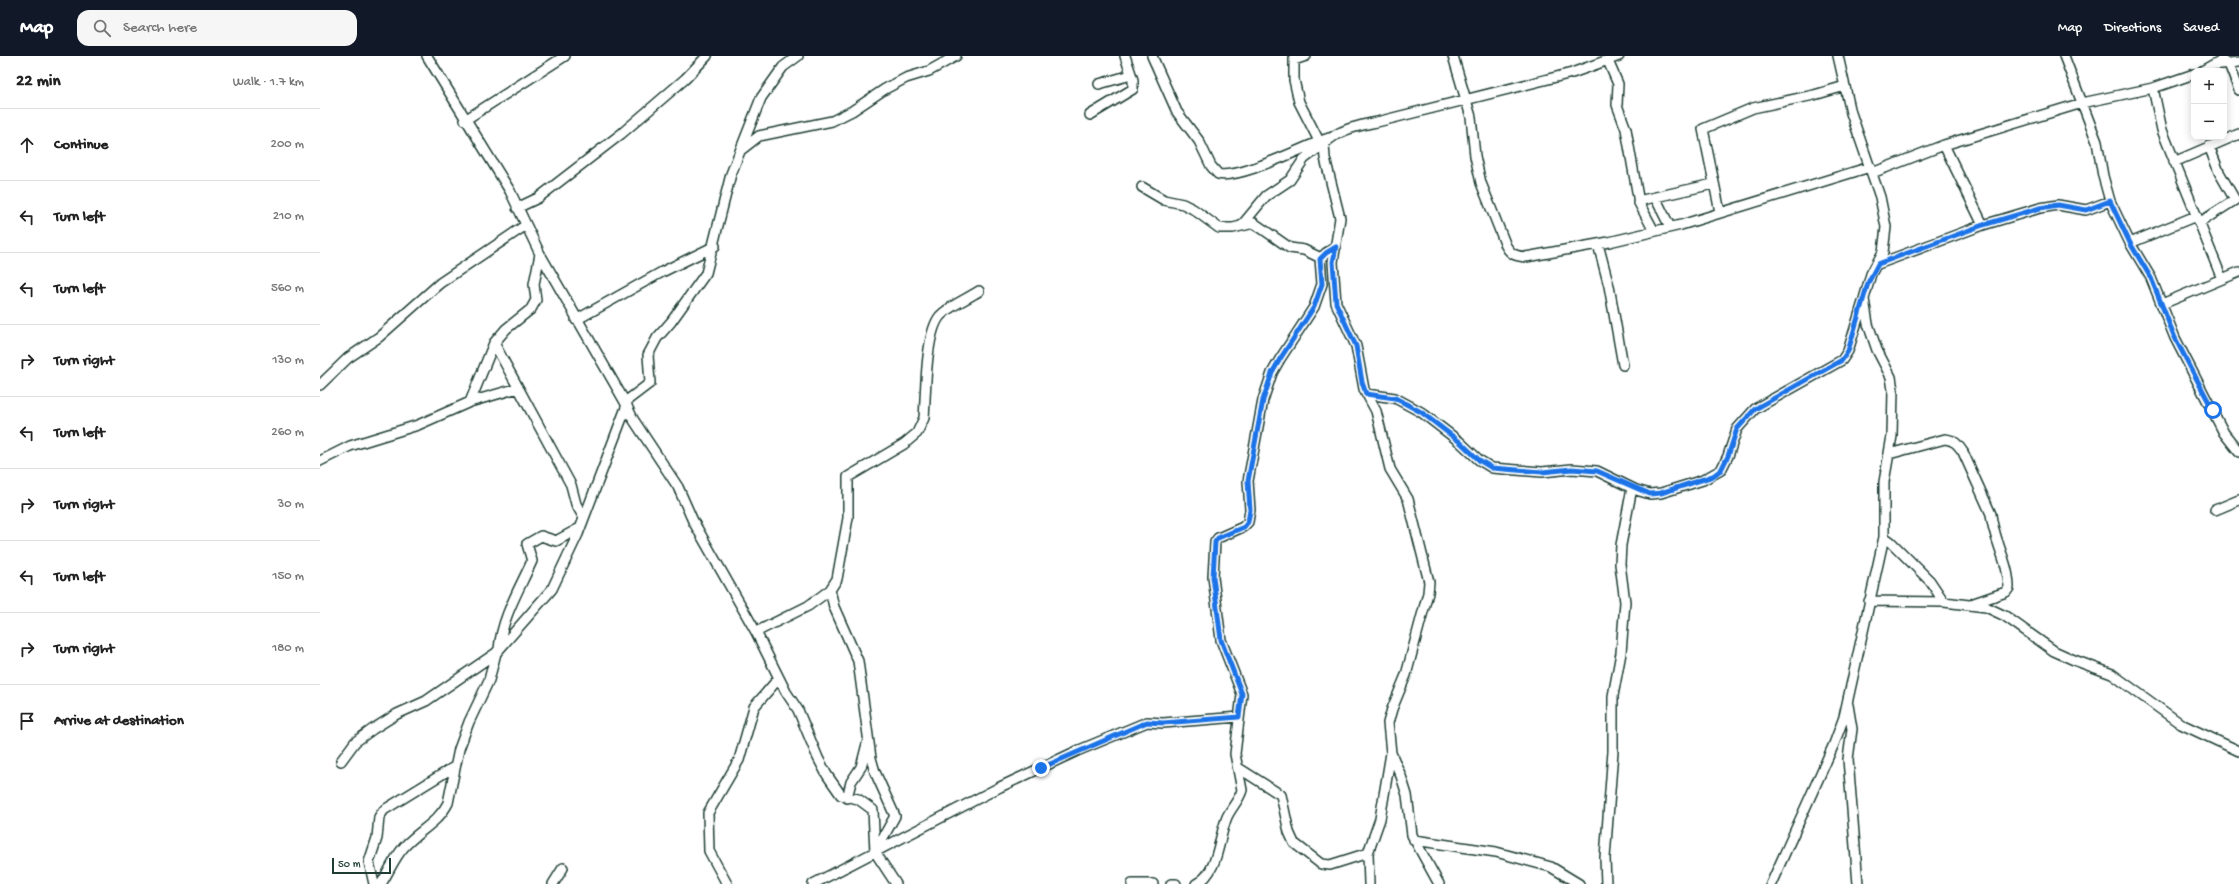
<!DOCTYPE html>
<html lang="en">
<head>
<meta charset="utf-8">
<style>
  :root { --surface:#fff; --page:#f6f6f6; --text:#222; --muted:#767676; --line:#e0e0e0; --accent:#111827 }
  body { margin:0; font-family:"Gochi Hand",sans-serif; background:var(--page); color:var(--text) }
  .controls { position:absolute; right:12px; top:12px; display:grid; overflow:hidden; border-radius:8px; box-shadow:0 2px 10px #0003 }
  .controls button { width:36px; height:36px; display:grid; place-items:center; padding:0; border:0; border-bottom:1px solid var(--line); background:var(--surface); color:var(--text); font:20px sans-serif }
  .scale { position:absolute; left:12px; bottom:10px; width:59px; box-sizing:border-box; padding-left:4px; border:2px solid #1f3d34; border-top:0; font-size:11px; line-height:14px; white-space:nowrap; color:#1f3d34; -webkit-text-stroke:3px #fff; paint-order:stroke }
  .stop { position:absolute; width:12px; height:12px; margin:-9px; border:3px solid #1a73e8; border-radius:50%; background:#fff }
  .stop.end { background:#1a73e8; border-color:#fff; box-shadow:0 1px 4px #0008 }
  .list { margin:0; padding:0; list-style:none }
  h2 { display:flex; justify-content:space-between; align-items:center; height:52px; margin:0; padding:0 16px; font-size:17px }
  h2 small { font-size:13px; font-weight:400; color:var(--muted) }
  .list li { display:grid; grid-template-columns:26px 1fr auto; gap:12px; align-items:center; box-sizing:border-box; height:72px; padding:0 16px; border-top:1px solid var(--line) }
  .list b { display:block; font-size:15px; white-space:nowrap }
  .list em { font-size:13px; font-style:normal; color:var(--muted) }
  .icon { flex:none; width:22px; height:22px; fill:none; stroke:currentColor; stroke-width:2; stroke-linecap:round; stroke-linejoin:round }
  .map { position:relative; flex:none; width:1919px; height:828px; overflow:hidden }
  header { display:flex; align-items:center; gap:24px; box-sizing:border-box; height:56px; padding:0 20px; background:var(--accent); color:#fff }
  header strong { font-size:19px }
  nav { display:flex; gap:22px; margin-inline-start:auto; font-size:14px }
  .search { width:280px; height:36px; background:var(--page); display:flex; align-items:center; gap:10px; box-sizing:border-box; padding:0 14px; border-radius:12px; color:var(--muted); font-size:15px }
  main { display:flex }
  aside { flex:1; background:var(--surface) }
  .map>svg:first-child { display:block }
</style>
</head>
<body>
<header>
<strong>Map</strong>
<div class="search"><svg class="icon" aria-label="search" viewBox="0 0 24 24"><circle cx="10" cy="10" r="6"/><path d="M15 15l6 6"/></svg>Search here</div>
<nav><a>Map</a><a>Directions</a><a>Saved</a></nav>
</header>
<main>
<aside>
<h2>22 min<small>Walk · 1.7 km</small></h2>
<ul class="list">
<li><svg class="icon" aria-label="ahead" viewBox="0 0 24 24"><path d="M12 20V5M6 11l6-6 6 6"/></svg><div><b>Continue</b></div><em>200 m</em></li>
<li><svg class="icon" aria-label="left" viewBox="0 0 24 24"><path d="M17 20v-9H6M10 6l-5 5 5 5"/></svg><div><b>Turn left</b></div><em>210 m</em></li>
<li><svg class="icon" aria-label="left" viewBox="0 0 24 24"><path d="M17 20v-9H6M10 6l-5 5 5 5"/></svg><div><b>Turn left</b></div><em>560 m</em></li>
<li><svg class="icon" aria-label="right" viewBox="0 0 24 24"><path d="M7 20v-9h11M14 6l5 5-5 5"/></svg><div><b>Turn right</b></div><em>130 m</em></li>
<li><svg class="icon" aria-label="left" viewBox="0 0 24 24"><path d="M17 20v-9H6M10 6l-5 5 5 5"/></svg><div><b>Turn left</b></div><em>260 m</em></li>
<li><svg class="icon" aria-label="right" viewBox="0 0 24 24"><path d="M7 20v-9h11M14 6l5 5-5 5"/></svg><div><b>Turn right</b></div><em>30 m</em></li>
<li><svg class="icon" aria-label="left" viewBox="0 0 24 24"><path d="M17 20v-9H6M10 6l-5 5 5 5"/></svg><div><b>Turn left</b></div><em>150 m</em></li>
<li><svg class="icon" aria-label="right" viewBox="0 0 24 24"><path d="M7 20v-9h11M14 6l5 5-5 5"/></svg><div><b>Turn right</b></div><em>180 m</em></li>
<li><svg class="icon" aria-label="arrive" viewBox="0 0 24 24"><path d="M6 21V4h12l-3 4 3 4H6"/></svg><div><b>Arrive at destination</b></div></li>
</ul>
</aside>
<div class="map">
<svg width="1919" height="828" viewBox="0 0 1919 828">
  <rect width="100%" height="100%" fill="#fff"/>
  <filter id="ink" filterUnits="userSpaceOnUse"><feTurbulence type="fractalNoise" baseFrequency=".025" numOctaves="2"/><feDisplacementMap in="SourceGraphic" scale="8" xChannelSelector="R" yChannelSelector="G"/><feConvolveMatrix kernelMatrix="1 2 1 2 8 2 1 2 1" color-interpolation-filters="sRGB"/></filter>
  <g filter="url(#ink)">
    <g fill="none" stroke-linecap="round" stroke-linejoin="round">
      <defs>
        <path id="street" d="M107 0 190 135 220 198 305 346 313 363 358 431 373 465 436 576 466 636 478 654 498 702 507 719 521 739 538 743 553 754 555 796 576 828
          M832 0 857 56 879 85 891 110 898 118C919 124 985 90 1009 82
          M974 0V24L979 46 999 85
          M1133 0 1151 61 1155 100 1161 127 1186 190C1191 199 1196 200 1206 201L1289 186 1361 169 1550 111
          M1744 0 1777 86 1783 120 1790 145 1810 187 1831 222 1855 282 1904 377 1919 396
          M1901 3 1909 8 1919 34
          M974 4 986 0
          M1288 5 1298 28 1297 49 1306 73 1319 147 1334 175
          M1893 9 1919 6
          M1882 15 1898 6
          M779 28 811 19
          M1833 32 1842 74 1902 223
          M770 59 813 33V24L805 0
          M145 64 245 0
          M1624 89 1663 169
          M421 94 439 80 512 65 532 55 565 33 586 22 609 15 636 0
          M1854 106 1919 78
          M1552 117 1624 89 1762 47 1833 32 1874 18
          M822 131 844 144 863 148 873 153 899 172H913L934 167 970 192 984 194 1001 202
          M1335 141 1350 171
          M1318 145 1393 128
          M197 152 218 142 301 78 365 23 387 0
          M1400 156 1383 73 1433 52 1494 39 1525 30
          M1879 167 1915 144 1899 116 1889 90
          M922 169 946 140 970 124 984 103 1004 88
          M1810 187 1876 160
          M1278 188 1289 230 1303 309
          M1558 208 1663 169 1720 152 1738 149 1766 154 1790 145
          M1842 248 1919 216
          M256 264 342 216 395 190
          M174 287 251 429 256 448 264 462
          M0 329 28 302 59 281 120 227 206 169
          M1046 338 1075 342 1101 356 1140 386 1159 404 1172 412 1222 416 1252 413 1277 415 1316 434 1330 438 1341 437 1383 424 1401 414 1408 400 1417 373 1435 353 1522 304 1528 295 1543 246
          M150 346 174 287 186 273 211 253 216 244 214 228 220 198
          M305 346 330 327 328 299 337 282 351 266 386 217 411 118 441 42 463 11 478 0
          M1569 398 1625 383C1635 384 1638 389 1643 396L1671 458C1673 483 1689 506 1689 532L1686 536 1654 547
          M0 405 30 390 98 369 150 346 198 332
          M1895 454 1919 444
          M1564 481 1571 486 1610 525 1624 546
          M510 534 514 551 538 605 551 702 555 716 575 760 555 796
          M1549 545 1624 546 1666 551 1685 560 1734 595 1754 604 1792 618 1861 668 1919 695
          M436 576 488 550 510 534 517 523 528 462V421L584 388 597 377 604 362C606 338 605 278 620 260 629 250 647 243 659 235
          M179 593C182 561 199 534 212 505L207 488 221 480 236 485 260 472
          M1528 649 1532 673 1528 703 1538 828
          M1071 697 1081 720 1087 739 1092 779 1119 828
          M21 705 35 686 53 673 77 658 106 645 176 597
          M917 711 961 739 969 776 974 787 1001 808 1010 809 1048 797
          M527 742 531 726 541 711 548 684
          M1094 784 1176 796 1231 811 1259 828
          M54 828 49 806 57 782 59 761 64 754 134 711
          M61 828C69 816 74 802 84 791 98 775 118 767 128 747L139 693 149 666 169 624 176 597 232 533 258 478 307 349
          M233 828 243 812
          M407 828 389 795 388 757 419 704 434 651 459 622
          M493 828 680 731 757 695 827 666 843 667 919 661
          M812 828H833
          M851 828H856
          M876 828C899 817 898 782 907 761 911 752 920 743 922 734L915 698 922 638 901 584 893 521 895 486 898 482 923 471 928 466 930 454 928 425 943 344 952 317 960 303 994 251 1002 228 1000 203 1006 197 1016 191
          M1049 828 1048 797 1060 763 1071 697 1068 667 1072 653 1086 619 1108 537 1109 526 1088 443 1070 413 1056 355 1044 333 1036 290 1016 247 1013 206 1020 162 1005 102 1004 88C1020 72 1040 70 1061 65L1252 17 1299 0
          M1286 828 1285 802 1293 695V640L1301 597 1305 546 1300 508 1301 489 1312 432
          M1451 828 1514 688 1524 661 1564 481V426L1572 380 1573 334 1571 321 1557 294 1548 268 1544 243 1551 218 1563 196 1566 171 1560 141 1531 57 1518 0"/>
      </defs>
      <use href="#street" stroke="#1f3d34" stroke-width="12"/>
      <use href="#street" stroke="#fff" stroke-width="9"/>
    </g>
  </g>
  <g fill="none" stroke-linecap="round" stroke-linejoin="round" filter="url(#ink)">
    <path stroke="#1a73e8" stroke-width="5" d="M721 712 827 666 843 667 919 661 922 638 901 584 896 544 893 521 895 486 898 482 924 471 928 466 930 454 928 425 943 344 952 317 960 303 994 251 1002 228 1000 203 1006 197 1016 191 1013 206 1016 247 1036 290 1042 326 1046 338 1075 342 1101 356 1140 386 1159 404 1172 412 1222 416 1252 413 1277 415 1330 438 1341 437 1393 420 1401 414 1408 400 1417 373 1435 353 1522 304 1528 295 1548 227 1558 208 1663 169 1720 152 1738 149 1766 154 1790 145 1810 187 1831 222 1855 282 1893 354"/>
  </g>
</svg>
<div class="controls">
<button>+</button>
<button>−</button>
</div>
<div class="scale">50 m</div>
<div class="stop" style="left:1893px;top:354px"></div>
<div class="stop end" style="left:721px;top:712px"></div>
</div>
</main>
</body>
</html>
